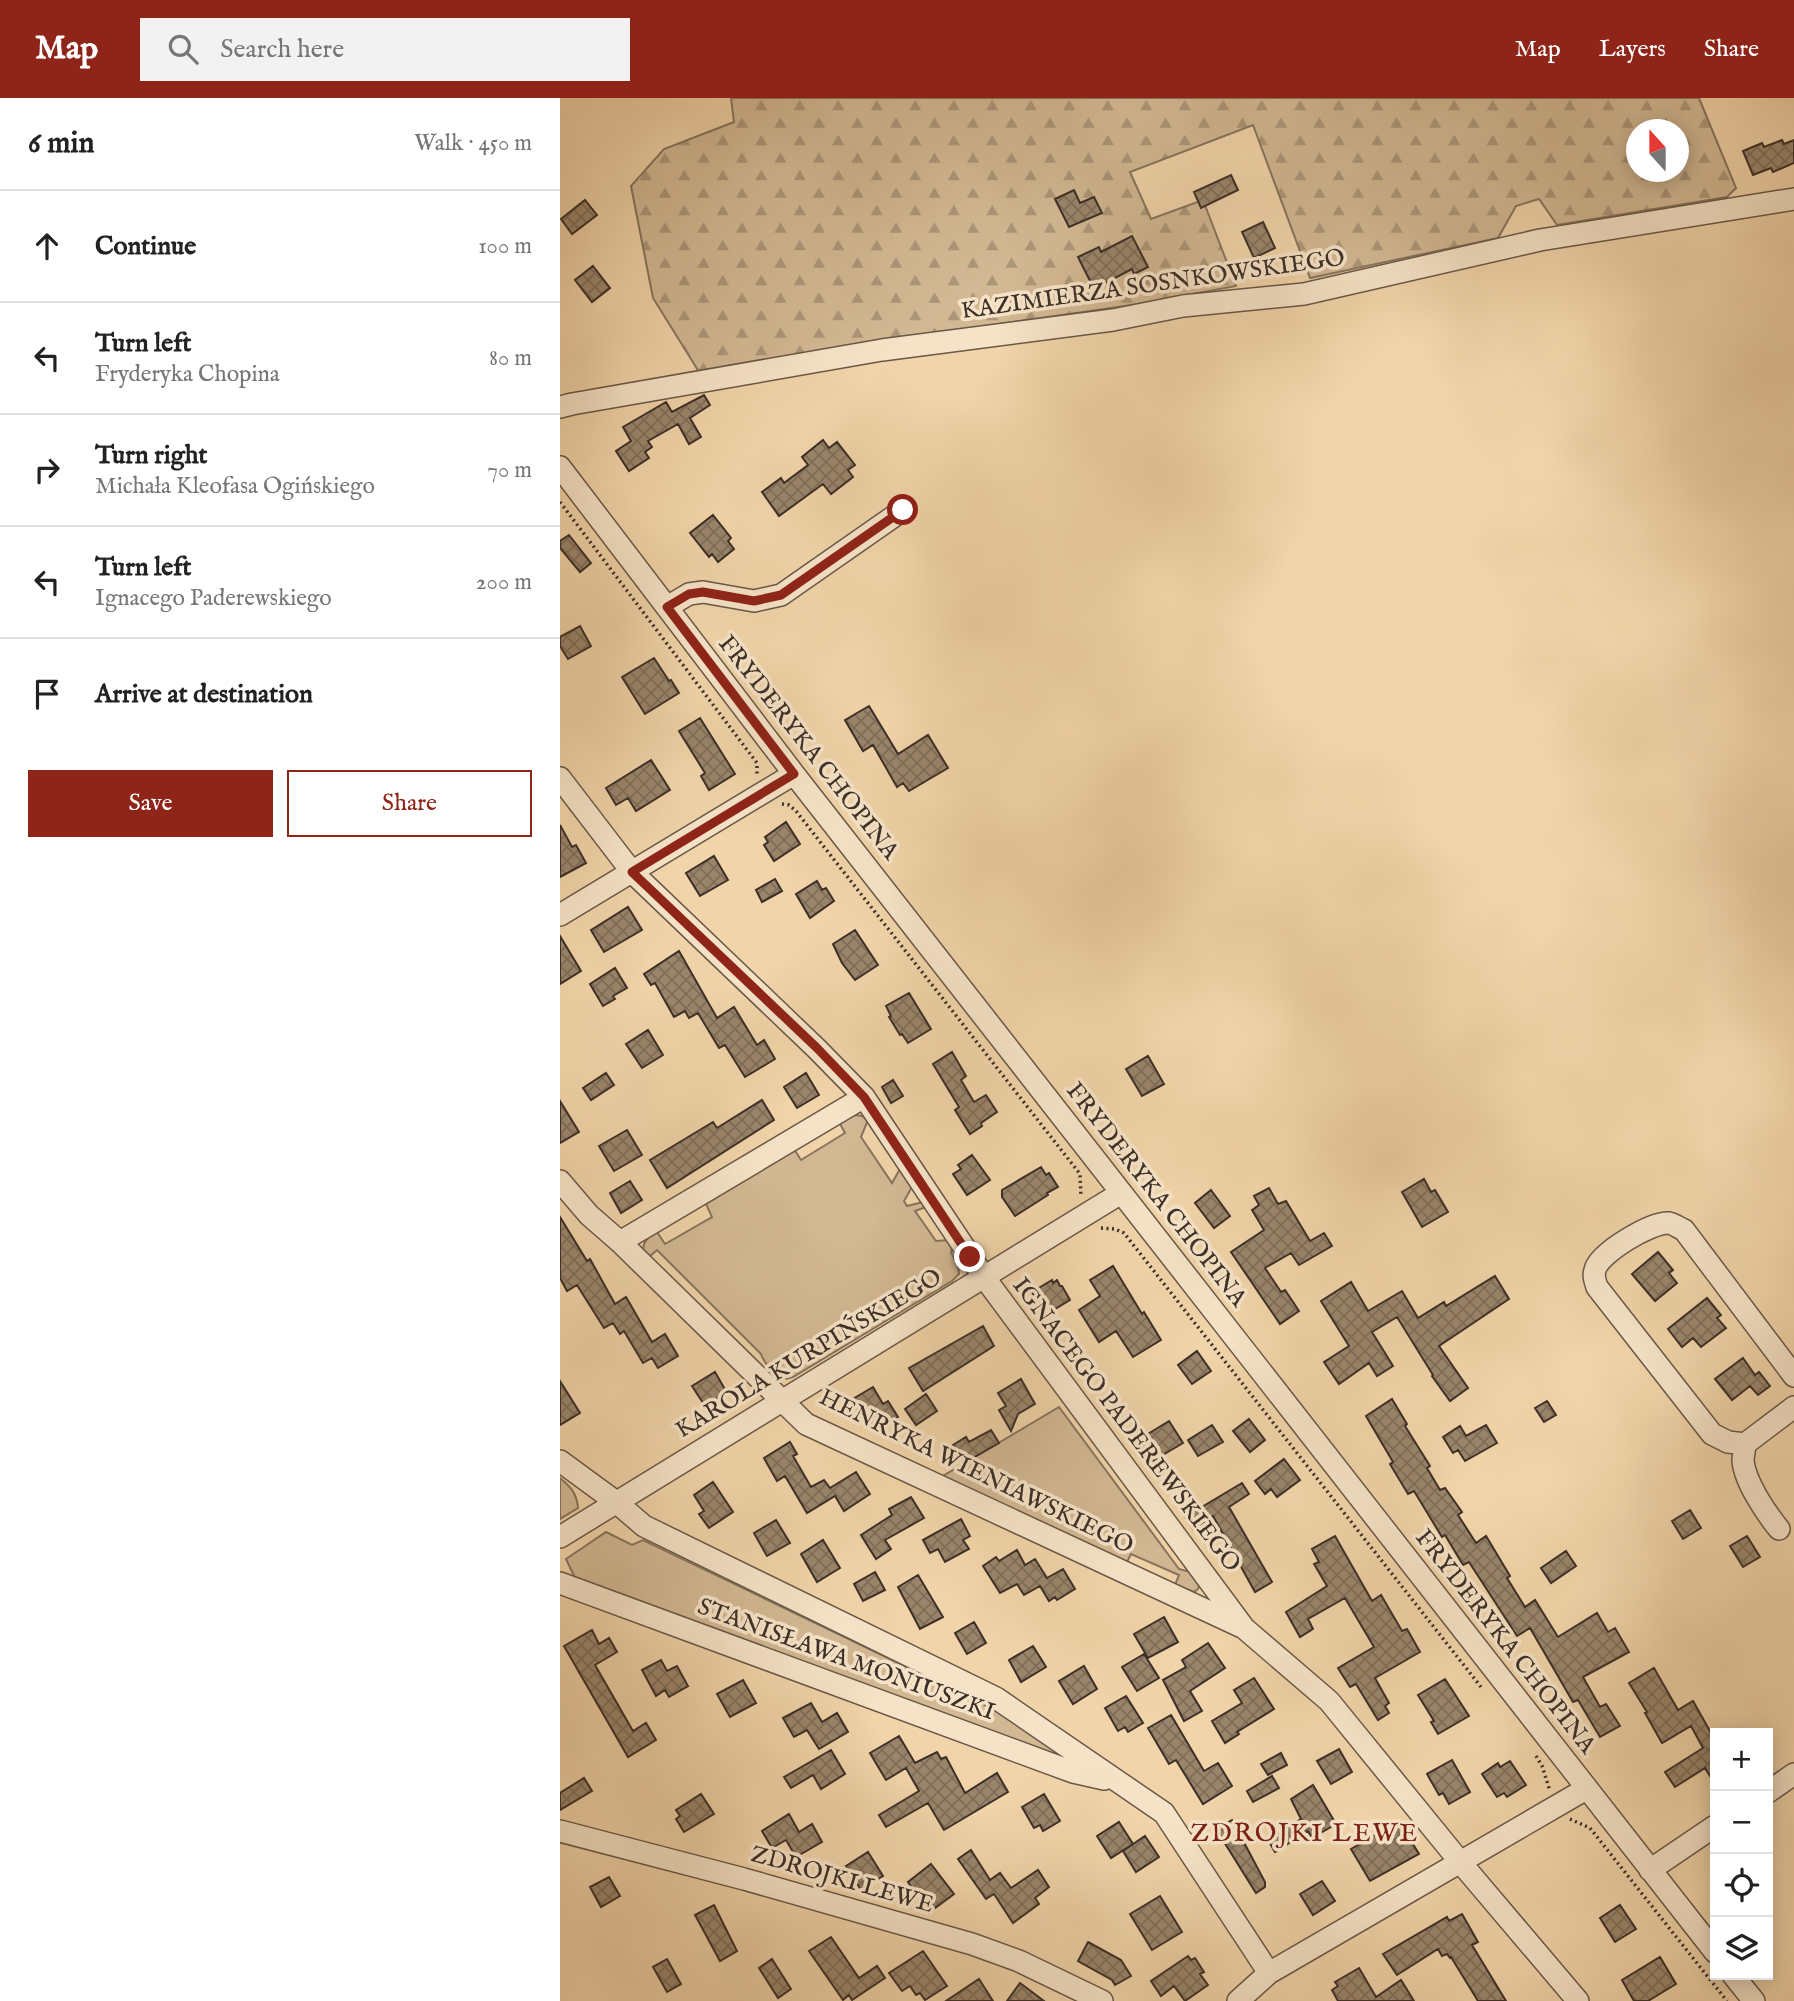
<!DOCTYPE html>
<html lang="en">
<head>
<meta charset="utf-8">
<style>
  :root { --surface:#fff; --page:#f2f2f2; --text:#222; --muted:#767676; --line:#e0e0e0; --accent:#8f2418 }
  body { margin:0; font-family:"IM FELL English",serif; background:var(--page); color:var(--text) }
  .controls { position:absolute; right:21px; bottom:21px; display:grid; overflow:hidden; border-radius:0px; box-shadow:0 4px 18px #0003 }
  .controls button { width:63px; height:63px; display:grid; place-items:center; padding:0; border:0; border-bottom:2px solid var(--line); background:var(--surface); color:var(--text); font:35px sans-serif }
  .compass { position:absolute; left:1066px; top:21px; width:63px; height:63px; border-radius:50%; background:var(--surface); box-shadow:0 4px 18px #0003; rotate:339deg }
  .stop { position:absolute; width:21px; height:21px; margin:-16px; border:5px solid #8f2418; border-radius:50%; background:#fff }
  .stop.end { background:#8f2418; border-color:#fff; box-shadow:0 2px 7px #0008 }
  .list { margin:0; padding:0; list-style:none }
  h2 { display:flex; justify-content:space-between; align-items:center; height:91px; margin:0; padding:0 28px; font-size:30px }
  h2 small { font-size:23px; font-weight:400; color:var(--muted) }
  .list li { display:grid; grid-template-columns:46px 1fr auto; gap:21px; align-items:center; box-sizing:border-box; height:112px; padding:0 28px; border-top:2px solid var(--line) }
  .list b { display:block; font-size:26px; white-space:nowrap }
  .list p { margin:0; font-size:23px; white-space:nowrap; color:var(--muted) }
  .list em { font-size:23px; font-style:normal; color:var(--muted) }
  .actions { display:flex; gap:14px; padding:21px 28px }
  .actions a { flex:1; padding:16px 0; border:2px solid var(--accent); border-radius:0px; text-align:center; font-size:24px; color:var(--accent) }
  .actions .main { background:var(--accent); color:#fff }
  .icon { flex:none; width:38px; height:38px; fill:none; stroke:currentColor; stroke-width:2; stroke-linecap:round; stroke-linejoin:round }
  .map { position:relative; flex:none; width:1234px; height:1903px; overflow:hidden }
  header { display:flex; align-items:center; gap:42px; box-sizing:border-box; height:98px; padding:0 35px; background:var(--accent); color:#fff }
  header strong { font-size:33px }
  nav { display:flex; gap:38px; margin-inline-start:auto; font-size:24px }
  .search { width:490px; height:63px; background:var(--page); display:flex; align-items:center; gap:18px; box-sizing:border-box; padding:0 24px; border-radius:0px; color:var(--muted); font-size:26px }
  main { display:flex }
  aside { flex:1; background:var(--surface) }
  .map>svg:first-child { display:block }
</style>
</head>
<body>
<header>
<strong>Map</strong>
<div class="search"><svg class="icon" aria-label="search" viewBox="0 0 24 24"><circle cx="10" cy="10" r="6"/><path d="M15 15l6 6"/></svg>Search here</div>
<nav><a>Map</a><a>Layers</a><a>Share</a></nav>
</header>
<main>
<aside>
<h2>6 min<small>Walk · 450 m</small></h2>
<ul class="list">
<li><svg class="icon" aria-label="ahead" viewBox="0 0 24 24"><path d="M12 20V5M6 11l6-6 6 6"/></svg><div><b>Continue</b></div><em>100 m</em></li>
<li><svg class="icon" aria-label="left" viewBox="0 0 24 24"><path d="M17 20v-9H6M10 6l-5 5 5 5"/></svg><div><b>Turn left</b><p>Fryderyka Chopina</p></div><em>80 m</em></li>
<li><svg class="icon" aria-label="right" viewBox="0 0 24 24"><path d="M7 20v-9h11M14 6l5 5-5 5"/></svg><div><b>Turn right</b><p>Michała Kleofasa Ogińskiego</p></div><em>70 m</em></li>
<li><svg class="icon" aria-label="left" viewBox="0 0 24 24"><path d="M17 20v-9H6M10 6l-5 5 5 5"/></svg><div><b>Turn left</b><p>Ignacego Paderewskiego</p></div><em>200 m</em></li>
<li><svg class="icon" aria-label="arrive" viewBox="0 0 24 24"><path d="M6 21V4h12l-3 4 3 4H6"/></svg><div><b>Arrive at destination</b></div></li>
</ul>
<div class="actions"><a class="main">Save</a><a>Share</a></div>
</aside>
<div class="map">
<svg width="1234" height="1903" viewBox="0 0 1234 1903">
  <defs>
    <pattern id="forest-firs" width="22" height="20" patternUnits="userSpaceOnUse" patternTransform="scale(1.75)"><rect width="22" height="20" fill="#d2b893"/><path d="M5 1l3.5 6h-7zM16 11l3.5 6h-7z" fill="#ac9678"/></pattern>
    <pattern id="building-cross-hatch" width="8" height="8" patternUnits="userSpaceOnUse" patternTransform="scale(1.75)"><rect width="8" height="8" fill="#9a856b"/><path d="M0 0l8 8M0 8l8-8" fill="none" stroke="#7f6d58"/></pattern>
  </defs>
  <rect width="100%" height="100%" fill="#f1d4a9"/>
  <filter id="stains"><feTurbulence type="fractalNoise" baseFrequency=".00286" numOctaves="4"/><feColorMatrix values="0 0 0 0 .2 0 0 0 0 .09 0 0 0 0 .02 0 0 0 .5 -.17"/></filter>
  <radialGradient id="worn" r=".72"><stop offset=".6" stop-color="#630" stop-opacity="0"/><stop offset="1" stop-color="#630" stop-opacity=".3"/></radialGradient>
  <path fill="#d2b893" stroke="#87745e" stroke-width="2" d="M295 1017 302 1018 308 1022 301 1039 332 1085 340 1071 352 1089 344 1103 347 1108 363 1104 366 1109 355 1113 376 1143 389 1142 393 1146 391 1154 398 1168 399 1176 392 1183 233 1279C229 1280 226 1282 221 1280 213 1276 203 1263 201 1256L97 1152 88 1160C78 1149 86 1139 97 1134L105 1146 152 1119 146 1106 234 1051 241 1062 285 1035 279 1024Z
    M499 1309 619 1471 630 1474 640 1485 638 1491 634 1494 615 1487 619 1477 571 1456 566 1466 383 1378Z
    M0 1380C11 1389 17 1396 18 1410L0 1421Z
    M46 1434 72 1447 83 1442 434 1611 513 1664 15 1480 6 1461Z"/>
  <path fill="url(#forest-firs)" stroke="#87745e" stroke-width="2" fill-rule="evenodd" d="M171 0H1139L1176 90 1167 99 997 127 979 101 956 108 938 140 750 180 693 27 570 74 591 121 643 102 676 188 572 207 297 246 139 274 93 200 71 88 104 51 174 24ZM1076 32H1118V74H1076Z"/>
  <path fill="url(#building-cross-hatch)" stroke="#3c2f28" stroke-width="2" d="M1222 42 1224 46 1234 42V65L1213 74 1211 70 1193 77 1183 53 1202 45 1204 49Z
    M671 77 678 92 641 110 634 94Z
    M514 92 520 105 534 99 542 115 509 129 495 101Z
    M25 102 37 117 12 136 1 121Z
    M703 124 715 150 694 160 682 134Z
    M572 138 588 169 574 176 572 171 534 191 518 159 539 149 541 154Z
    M33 168 50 190 32 204 15 182Z
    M144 297 150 307 130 320 141 339 129 346 118 326 88 343 92 349 85 354 89 360 69 373 56 353 71 343 63 329 106 304 112 314Z
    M263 342 269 350 277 344 295 367 288 372 293 379 271 396 263 386 219 418 202 394 221 380 224 385 248 367 242 359Z
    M153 417 171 440 168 443 174 451 158 464 152 456 149 459 130 435Z
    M9 437 31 465 20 474 0 450V443Z
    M20 528 31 548 8 561 0 548V539Z
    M94 560 109 583 111 582 119 595 85 616 62 579Z
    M309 608 338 656 368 637 388 670 349 693 343 685 337 689 313 647 303 653 285 622Z
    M140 620 175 676 149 692 141 678 145 675 119 633Z
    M91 662 110 692 76 713 68 700 56 707 46 690Z
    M226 724 240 746 214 763 204 747 208 744 205 739Z
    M0 727 12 749 16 747 26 765 0 779Z
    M154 758 168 782 140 798 126 775Z
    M215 781 222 793 202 804 196 792Z
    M257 783 262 792 266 790 274 803 250 820 236 796Z
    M68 809 82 832 44 854 31 832Z
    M295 832 318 867 295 882 282 865 273 846Z
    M0 838 21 873 0 886Z
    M119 853 157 920 174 909 197 947 204 942 215 961 185 979 165 947 159 950 138 915 129 920 125 913 114 919 95 885 91 887 84 876Z
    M55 870 67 890 53 898 55 901 43 908 30 886Z
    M349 895 371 931 348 945 342 936 340 937 329 919 331 918 326 908Z
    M88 932 103 957 82 970 66 946Z
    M392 954 406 978 401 982 414 1004 426 997 437 1014 421 1025 422 1028 410 1036 395 1012 399 1009 373 966Z
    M588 958 604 986 582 998 566 971Z
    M46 975 54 987 31 1002 23 990Z
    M246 975 259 997 237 1010 224 989Z
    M333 982 343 998 331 1005 322 989Z
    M202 1002 214 1022 107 1090 90 1062 153 1024 157 1030Z
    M0 1003 19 1034 0 1045Z
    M67 1032 82 1057 54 1073 39 1048Z
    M412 1057 430 1082 407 1097 393 1076 401 1071 398 1067Z
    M481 1069 486 1077 489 1075 498 1089 487 1095 488 1097 455 1118 442 1099V1092Z
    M864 1081 871 1094 875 1092 888 1114 862 1129 842 1094Z
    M70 1083 82 1102 61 1115 50 1095Z
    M709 1090 718 1106 726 1103 750 1143 764 1135 772 1148 739 1167 731 1155 705 1170 721 1194 725 1192 739 1213 720 1226 671 1154 704 1132 692 1112 699 1107 694 1098Z
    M651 1092 670 1118 654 1130 635 1105Z
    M0 1119 27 1163 30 1161 55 1206 66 1199 92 1244 105 1236 118 1258 98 1270 92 1260 83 1265 64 1233 60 1236 53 1225 44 1230 17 1187 7 1193 0 1180Z
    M1098 1154 1113 1172 1109 1175 1117 1185 1095 1203 1072 1176Z
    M553 1168 582 1216 584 1214 601 1242 573 1259 556 1233 539 1244 519 1212 540 1198 530 1182Z
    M935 1178 949 1201 879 1248 908 1290 890 1303 872 1278 873 1277 837 1219 812 1234 833 1268 817 1278 809 1265 779 1286 764 1264 789 1248 761 1203 791 1184 808 1213 842 1193 858 1220 884 1204 886 1208Z
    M492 1182 493 1185 497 1182 500 1188H502L510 1202 485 1217 472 1194Z
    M1147 1200 1161 1217 1157 1220 1166 1230 1141 1249 1133 1240 1122 1249 1108 1231Z
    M423 1228 434 1248 363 1293 349 1270Z
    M637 1253 651 1273 632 1286 618 1267Z
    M1183 1260 1195 1277 1199 1274 1210 1288 1198 1297 1190 1288 1172 1302 1155 1281Z
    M155 1274 167 1295 145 1308 132 1288Z
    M461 1281 475 1306 458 1316 451 1333 439 1312 446 1308 438 1295Z
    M0 1283 20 1315 0 1327Z
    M313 1289 323 1306 328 1303 338 1319 314 1333 305 1318 302 1320 291 1302Z
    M366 1296 377 1313 356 1327 345 1311Z
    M832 1301 847 1326 845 1328 870 1368 867 1370 880 1392 885 1390 902 1414 898 1417 916 1445 926 1438 950 1478 947 1480 965 1509 975 1502 998 1539 1037 1515 1048 1534 1055 1530 1069 1554 1023 1579 1040 1609 1046 1606 1060 1628 1040 1639 1018 1602 1013 1604 970 1530 957 1538 909 1464 903 1467 885 1437 882 1439 854 1393 848 1396 830 1366 833 1364 806 1318Z
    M987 1303 996 1317 984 1324 975 1310Z
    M689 1321 705 1342 690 1354 673 1333Z
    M609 1323 623 1345 591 1364 578 1342Z
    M652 1327 663 1344 638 1358 628 1342Z
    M926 1327 937 1345 905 1363 898 1352 893 1355 883 1339 900 1328 906 1338Z
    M431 1332 439 1345 404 1365 393 1347 406 1339 409 1344Z
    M230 1344 237 1356 233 1358 251 1389 264 1382 270 1390 296 1374 310 1396 284 1413 275 1398 247 1415 225 1378 217 1383 204 1360Z
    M724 1361 740 1382 717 1399 711 1391 705 1396 695 1383Z
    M153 1384 173 1414 149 1430 139 1416 144 1413 134 1397Z
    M682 1385 689 1396 669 1409 712 1484 695 1494 653 1418 633 1431 625 1419Z
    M351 1399 364 1420 325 1442 331 1451 316 1461 301 1437 332 1417 329 1411Z
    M1130 1412 1141 1430 1123 1441 1112 1423Z
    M401 1421 410 1438 403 1442 409 1451 385 1464 378 1451 370 1455 363 1442Z
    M216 1422 230 1445 207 1458 194 1435Z
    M775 1438 812 1503 821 1497 842 1533 847 1531 860 1554 815 1580 829 1605 825 1608 829 1615 818 1622 796 1586 790 1589 778 1570 814 1549 785 1500 748 1521 753 1531 740 1539 726 1514 767 1488 754 1466 759 1464 752 1451Z
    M1187 1438 1200 1459 1183 1469 1170 1448Z
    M263 1442 280 1470 257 1484 241 1456Z
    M457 1452 465 1467 475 1461 487 1480 503 1471 515 1491 497 1502 495 1499 489 1503 480 1488 464 1497 457 1486 440 1495 423 1468 436 1459 439 1463Z
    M1006 1453 1016 1468 991 1485 981 1470Z
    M315 1474 325 1492 303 1503 294 1486Z
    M358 1477 383 1519 360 1531 338 1489Z
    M604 1519 618 1544 588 1560 574 1536Z
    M414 1524 426 1545 407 1556 395 1535Z
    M32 1532 39 1546 49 1540 57 1554 35 1567 73 1633 86 1625 96 1642 68 1659 4 1548Z
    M648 1545 665 1570 630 1593 642 1613 624 1623 603 1582 626 1569 622 1562Z
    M473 1548 486 1569 461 1584 449 1562Z
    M584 1556 599 1580 577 1593 562 1569Z
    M101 1562 107 1573 117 1568 128 1588 109 1599 105 1592 96 1598 82 1572Z
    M524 1568 537 1591 513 1606 499 1583Z
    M1094 1570 1118 1612 1133 1603 1155 1642V1686L1145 1670 1115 1689 1105 1674 1143 1650 1131 1628 1102 1645 1085 1615 1087 1614 1069 1585Z
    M694 1580 714 1611 677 1634 679 1636 665 1645 652 1623 682 1605 674 1592Z
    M885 1581 909 1618 878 1636 871 1624 874 1623 858 1597Z
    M183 1582 196 1605 170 1619 157 1596Z
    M566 1598 583 1625 568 1634 565 1629 558 1633 545 1610Z
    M251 1605 262 1624 277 1615 288 1634 259 1651 247 1632 234 1639 223 1620Z
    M611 1617 644 1673 658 1665 672 1688 643 1706 616 1662 609 1666 588 1630Z
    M339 1638 355 1665 377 1654 381 1661 386 1659 405 1695 437 1675 448 1694 384 1732 368 1705 326 1729 319 1717 359 1693 346 1670 326 1682 310 1655Z
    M779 1651 792 1674 771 1686 757 1663Z
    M271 1652 285 1676 261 1691 253 1677 231 1690 224 1679Z
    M721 1655 727 1667 708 1677 701 1666Z
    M892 1662 910 1694 889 1706 883 1695 879 1697 867 1676Z
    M950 1663 966 1687 947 1699 944 1695 937 1699 922 1676 938 1665 940 1669Z
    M712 1678 719 1690 693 1704 687 1693Z
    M24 1680 32 1693 0 1712V1695Z
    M753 1687 776 1726 752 1740 748 1733 715 1754 708 1742 741 1721 731 1701Z
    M141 1696 154 1716 124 1734 116 1721 120 1718 116 1712Z
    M484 1696 500 1723 483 1733 480 1727 474 1730 462 1709Z
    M229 1716 239 1734 252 1726 262 1744 236 1759 226 1742 212 1750 202 1733Z
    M672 1722 705 1784V1789L696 1795 656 1731Z
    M839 1723 859 1756 810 1783 791 1751Z
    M559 1724 573 1746 551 1760 537 1738Z
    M585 1738 599 1759 576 1774 563 1753Z
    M411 1752 430 1782 440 1775 451 1790 478 1772 489 1789 475 1800 479 1806 453 1825 434 1796 426 1801 398 1761Z
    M308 1754 323 1778 301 1792 286 1768Z
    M371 1766 394 1796 375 1810 361 1792 356 1796 348 1784Z
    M49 1779 60 1798 41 1809 30 1789Z
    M762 1783 775 1803 753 1817 740 1796Z
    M600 1798 622 1834 592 1852 570 1816Z
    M154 1807 177 1853 160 1863 135 1817Z
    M1060 1807 1076 1831 1055 1844 1040 1820Z
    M902 1816 918 1844 912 1847 946 1903H918L891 1859 890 1860 887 1856 882 1858 878 1851 837 1877 823 1856 887 1819 889 1823Z
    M271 1839 299 1880 317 1868 325 1880 292 1902 289 1897 283 1902 249 1853Z
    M528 1844 561 1862 571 1878 555 1887 552 1882 518 1863Z
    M363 1853 387 1888 365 1902 360 1895 356 1897 350 1888 342 1893 329 1875Z
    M628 1858 631 1862 635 1860 644 1874 640 1876 648 1887 625 1903 614 1888 601 1898 591 1883Z
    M1100 1859 1116 1886 1088 1903H1074L1062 1882Z
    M107 1861 121 1886 107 1894 93 1869Z
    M212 1861 231 1891 218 1900 199 1870Z
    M799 1870 816 1899 841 1882 854 1903H778L772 1892 778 1888 775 1884Z
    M419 1881 433 1903H386Z
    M460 1885 484 1903H447Z"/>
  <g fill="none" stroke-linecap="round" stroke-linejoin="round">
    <defs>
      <path id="minor" d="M0 309 12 306 322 252 553 222 623 208 744 196 980 142 1234 101
        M0 369 234 676 1155 1854
        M107 509 129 496 143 494 194 503 221 497 343 412
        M0 680 72 774 257 951 304 999 424 1179 684 1530 769 1603 901 1765 1018 1903
        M0 817 234 676
        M0 1083 29 1117 60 1144 246 1326 682 1529
        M60 1144 304 999
        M1234 1278 1124 1132C1119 1130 1114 1126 1109 1125 1091 1124 1039 1155 1035 1172 1033 1178 1035 1183 1037 1189L1152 1336 1168 1344 1185 1346 1234 1309
        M1185 1346C1185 1351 1183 1357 1183 1363 1185 1384 1206 1415 1219 1431
        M0 1363 56 1404 84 1428 436 1600 604 1715 709 1875
        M0 1439 561 1095
        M0 1485 513 1674 544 1681
        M1208 1694 1234 1676
        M0 1733 184 1781 412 1846 459 1863 542 1903
        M1090 1772 1155 1728
        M1173 1877 1194 1903
        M678 1903 709 1875 1026 1691"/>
    </defs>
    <use href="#minor" stroke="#695848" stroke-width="24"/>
    <path stroke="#3c2f28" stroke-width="3.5" stroke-dasharray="2 3.5" stroke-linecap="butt" d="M0 404 197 665V676
      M222 706 229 707 236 713 520 1076 521 1099
      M541 1130 555 1131 564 1135 921 1589
      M976 1658 982 1668 990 1693
      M1010 1721 1030 1730 1167 1903"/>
    <use href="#minor" stroke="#f6e3c7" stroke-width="21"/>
  </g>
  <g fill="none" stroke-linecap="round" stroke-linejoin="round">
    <path stroke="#8f2418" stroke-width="9" d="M343 412 221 497 194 503 143 494 129 496 107 509 234 676 72 774 257 950 304 999 410 1159"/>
  </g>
  <g text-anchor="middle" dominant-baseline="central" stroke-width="7" stroke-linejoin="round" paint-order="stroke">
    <g font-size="24" fill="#3c2f28" stroke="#f6e3c7">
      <text transform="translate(593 187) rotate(-8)">KAZIMIERZA SOSNKOWSKIEGO</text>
      <text transform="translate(248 650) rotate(52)">FRYDERYKA CHOPINA</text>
      <text transform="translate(596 1097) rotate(52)">FRYDERYKA CHOPINA</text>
      <text transform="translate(249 1256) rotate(-31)">KAROLA KURPIŃSKIEGO</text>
      <text transform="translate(566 1327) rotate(53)">IGNACEGO PADEREWSKIEGO</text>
      <text transform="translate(416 1374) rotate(26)">HENRYKA WIENIAWSKIEGO</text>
      <text transform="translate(945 1544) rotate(52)">FRYDERYKA CHOPINA</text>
      <text transform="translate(286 1562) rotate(20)">STANISŁAWA MONIUSZKI</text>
      <text transform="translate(282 1782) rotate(16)">ZDROJKI LEWE</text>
    </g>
    <g font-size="26" letter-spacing="2" fill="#7a1f14" stroke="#f6e3c7">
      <text x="745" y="1735">ZDROJKI LEWE</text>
    </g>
  </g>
  <rect width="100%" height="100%" filter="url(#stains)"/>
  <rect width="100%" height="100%" fill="url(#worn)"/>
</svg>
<div class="controls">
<button>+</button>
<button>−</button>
<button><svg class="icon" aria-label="locate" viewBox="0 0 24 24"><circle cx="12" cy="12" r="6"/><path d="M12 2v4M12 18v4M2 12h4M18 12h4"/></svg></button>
<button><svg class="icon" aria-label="layers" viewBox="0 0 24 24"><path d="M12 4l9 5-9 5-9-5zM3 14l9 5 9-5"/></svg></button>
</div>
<svg class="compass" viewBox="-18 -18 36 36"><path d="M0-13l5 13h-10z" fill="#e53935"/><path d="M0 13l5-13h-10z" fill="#767676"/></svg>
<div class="stop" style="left:343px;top:412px"></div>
<div class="stop end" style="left:410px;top:1159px"></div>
</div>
</main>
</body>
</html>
